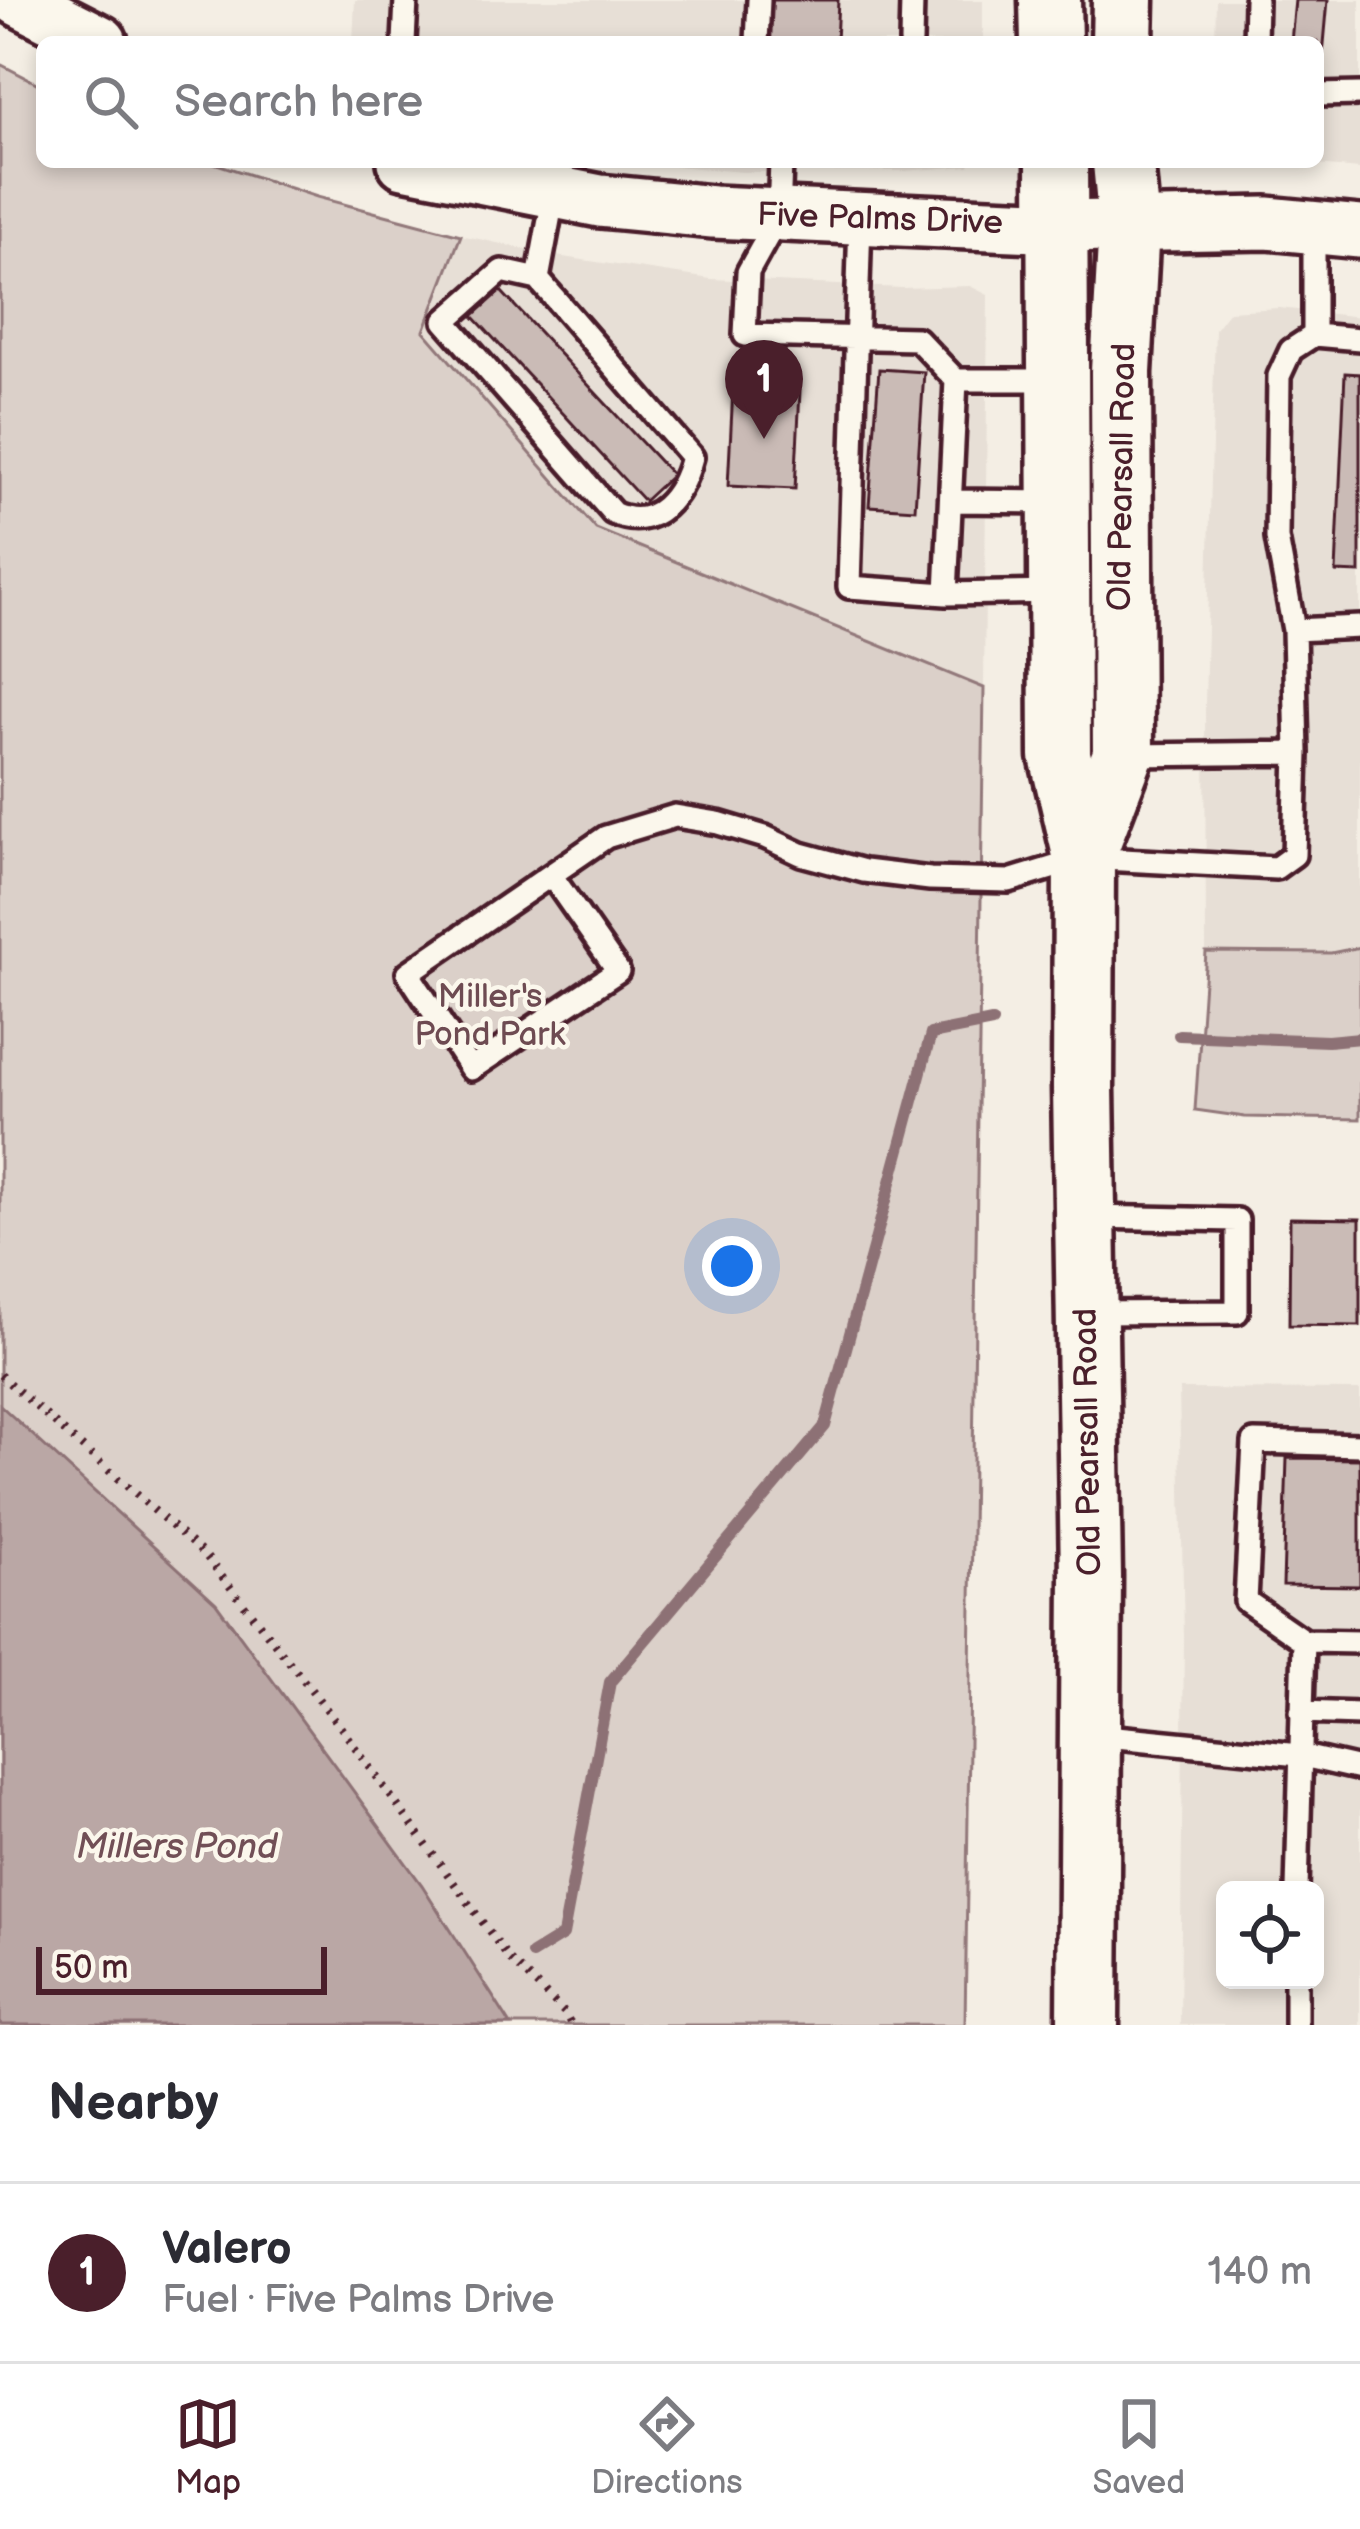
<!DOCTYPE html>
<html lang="en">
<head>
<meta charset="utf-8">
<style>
  :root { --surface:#fff; --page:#f2f2f3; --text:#2b2b33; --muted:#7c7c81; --line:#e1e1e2; --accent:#4a1f2b }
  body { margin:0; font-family:"Balsamiq Sans",sans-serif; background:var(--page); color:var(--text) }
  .controls { position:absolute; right:36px; bottom:36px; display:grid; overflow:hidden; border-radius:18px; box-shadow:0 6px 18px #0003 }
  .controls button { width:108px; height:108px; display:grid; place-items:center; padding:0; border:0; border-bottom:3px solid var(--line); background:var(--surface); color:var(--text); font:60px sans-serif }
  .scale { position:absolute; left:36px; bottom:30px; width:291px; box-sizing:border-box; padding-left:12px; border:6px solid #4a1f2b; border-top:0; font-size:33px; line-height:42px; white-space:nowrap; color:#4a1f2b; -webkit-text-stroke:9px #fbf7ec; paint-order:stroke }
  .you { position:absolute; left:732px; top:1266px; width:42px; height:42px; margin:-30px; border:9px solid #fff; border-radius:50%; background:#1a73e8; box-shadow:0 0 0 18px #1a73e833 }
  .badge { display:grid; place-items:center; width:78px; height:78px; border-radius:50%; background:var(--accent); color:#fff; font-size:39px; font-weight:700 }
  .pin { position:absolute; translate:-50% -99px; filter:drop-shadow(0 3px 6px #0008) }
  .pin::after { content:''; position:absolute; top:63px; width:42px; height:36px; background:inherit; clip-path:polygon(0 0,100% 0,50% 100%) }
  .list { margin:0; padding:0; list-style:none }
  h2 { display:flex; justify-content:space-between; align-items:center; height:156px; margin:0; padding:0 48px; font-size:51px }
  h2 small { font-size:39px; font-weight:400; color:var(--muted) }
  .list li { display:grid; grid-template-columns:78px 1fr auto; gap:36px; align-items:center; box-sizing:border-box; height:180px; padding:0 48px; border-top:3px solid var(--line) }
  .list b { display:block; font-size:45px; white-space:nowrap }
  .list p { margin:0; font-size:39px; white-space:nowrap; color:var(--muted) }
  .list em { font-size:39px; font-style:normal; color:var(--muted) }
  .icon { flex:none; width:66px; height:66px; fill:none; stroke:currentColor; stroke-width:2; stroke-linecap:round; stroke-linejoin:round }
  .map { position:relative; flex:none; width:1360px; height:2025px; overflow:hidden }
  .search { position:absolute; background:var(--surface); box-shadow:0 6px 18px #0003; left:36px; right:36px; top:36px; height:132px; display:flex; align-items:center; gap:30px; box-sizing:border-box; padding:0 42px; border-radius:18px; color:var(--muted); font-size:45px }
  .sheet { height:336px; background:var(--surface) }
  nav { display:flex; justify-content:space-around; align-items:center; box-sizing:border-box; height:168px; border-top:3px solid var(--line); background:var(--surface); font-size:33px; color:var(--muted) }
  nav a { display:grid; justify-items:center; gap:6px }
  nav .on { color:var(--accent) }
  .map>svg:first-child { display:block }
</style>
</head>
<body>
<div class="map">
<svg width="1360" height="2025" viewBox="0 0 1360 2025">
  <rect width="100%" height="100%" fill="#f4eee4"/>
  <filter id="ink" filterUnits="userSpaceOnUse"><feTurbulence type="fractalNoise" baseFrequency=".00833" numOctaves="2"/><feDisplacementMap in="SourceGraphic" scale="24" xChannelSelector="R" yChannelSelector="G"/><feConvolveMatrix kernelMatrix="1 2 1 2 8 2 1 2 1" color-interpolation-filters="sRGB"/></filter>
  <g filter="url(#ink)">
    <path fill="#e7dfd6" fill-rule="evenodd" d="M355 0H983V42H353Z
      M1216 0H1360V169L1284 162H1318V42H1215Z
      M632 162H970L969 166 903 171 742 172Z
      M461 235 556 256 711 279 902 288 970 286 988 295 984 688 596 529 423 331Z
      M1279 308 1360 317V947L1332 953 1206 952 1205 703 1215 329 1229 311Z
      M1179 1389 1360 1390V2025H1180L1184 1637ZM1225 1890H1315V1980H1225Z"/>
    <path fill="#dbd0c9" stroke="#92787a" stroke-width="3" d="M0 64 42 86V162H211L317 197 461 235 424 331 596 529 984 688 965 2025H0Z
      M1360 947V1119L1245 1117 1195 1110 1206 952 1331 953Z"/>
    <path fill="#baa7a5" stroke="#8d7174" stroke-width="3" d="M0 1405 216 1603 422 1885 511 2025H0Z"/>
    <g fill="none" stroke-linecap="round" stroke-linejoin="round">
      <path stroke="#8d7174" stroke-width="12" d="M1179 1035 1328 1041 1360 1038
        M532 1954 563 1935 610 1682 825 1426 931 1034 992 1022"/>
    </g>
    <path fill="#cabbb6" stroke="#4a1f2b" stroke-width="3" d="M765 0H838L836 42H764Z
      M1295 0H1328L1322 66H1318V42H1291Z
      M501 291 672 475 644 501 473 316Z
      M879 369 924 372 915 509 869 506Z
      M1345 373 1360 374V573L1336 572Z
      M733 389 800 391 795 489 728 486Z
      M1290 1218 1360 1219V1326L1289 1325Z
      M1287 1458 1360 1459V1586L1283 1585Z"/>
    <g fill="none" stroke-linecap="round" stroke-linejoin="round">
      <defs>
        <path id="service" d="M404 42 406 0
          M757 42 759 0
          M911 42 912 0
          M1255 42 1256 0
          M1318 95 1360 94
          M781 162 779 216 748 272 745 335 917 339 956 380 946 594
          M860 219 849 587 946 594 1055 592
          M538 279 692 457C682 495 656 533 613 513L445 321 502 271 538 279 554 193
          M1314 335 1360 339
          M956 380H1056
          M951 501 1058 502
          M1294 630 1277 538 1279 376 1291 350 1314 335V228
          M1129 755 1297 753
          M551 875 618 971 471 1069 408 973 606 837 675 816 718 823 765 837 801 854 864 871 930 879 1009 881 1084 858 1276 868 1294 855 1297 753 1294 630 1360 627
          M1091 1217 1237 1220V1312L1093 1313
          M1304 1641 1246 1601 1254 1442 1360 1445
          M1301 1712 1360 1714
          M1096 1735 1299 1755 1360 1769
          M1297 1890 1304 1641 1360 1642
          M1296 2025V1980"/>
        <path id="tertiary" d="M19 0 101 42
          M404 162 600 201 713 212 1059 227 1267 223 1360 232"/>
        <path id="secondary" d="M1050 0 1051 42
          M1122 42 1123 0
          M1057 162 1060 755 1084 858 1083 1087 1091 1576 1088 2025
          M1084 858 1123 755 1121 372 1129 226 1123 162"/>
      </defs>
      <use href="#service" stroke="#4a1f2b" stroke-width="30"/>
      <use href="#tertiary" stroke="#4a1f2b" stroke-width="60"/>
      <use href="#secondary" stroke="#4a1f2b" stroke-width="69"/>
      <path stroke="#4a1f2b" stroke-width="8" stroke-dasharray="3 9" stroke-linecap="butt" d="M0 1375 205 1555 339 1725 510 1960 566 2014 571 2025"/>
      <use href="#service" stroke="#fbf7ec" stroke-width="21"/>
      <use href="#tertiary" stroke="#fbf7ec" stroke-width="51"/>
      <use href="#secondary" stroke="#fbf7ec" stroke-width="60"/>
    </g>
  </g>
  <g text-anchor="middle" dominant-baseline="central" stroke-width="9" stroke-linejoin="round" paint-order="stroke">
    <g font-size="33" fill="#4a1f2b" stroke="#fbf7ec">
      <text transform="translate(880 219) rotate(2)">Five Palms Drive</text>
      <text transform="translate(1122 477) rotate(-89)">Old Pearsall Road</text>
      <text transform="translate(1088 1442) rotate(-91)">Old Pearsall Road</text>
    </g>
    <g font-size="33" fill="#6e4b52" stroke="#fbf7ec">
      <text x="490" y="997">Miller's<tspan x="490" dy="38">Pond Park</tspan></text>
    </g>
    <g font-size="36" font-style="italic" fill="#714f56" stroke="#fbf7ec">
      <text x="177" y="1847">Millers Pond</text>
    </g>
  </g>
</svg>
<div class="controls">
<button><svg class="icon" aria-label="locate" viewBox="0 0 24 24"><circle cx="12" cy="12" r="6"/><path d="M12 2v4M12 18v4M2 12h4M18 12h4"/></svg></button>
</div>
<div class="scale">50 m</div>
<div class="you"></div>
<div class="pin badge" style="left:764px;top:439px">1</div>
<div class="search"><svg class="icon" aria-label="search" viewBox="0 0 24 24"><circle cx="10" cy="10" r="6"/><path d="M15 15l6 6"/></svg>Search here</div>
</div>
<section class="sheet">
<h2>Nearby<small></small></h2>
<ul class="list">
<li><span class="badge">1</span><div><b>Valero</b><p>Fuel · Five Palms Drive</p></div><em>140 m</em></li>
</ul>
</section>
<nav>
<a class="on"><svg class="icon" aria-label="map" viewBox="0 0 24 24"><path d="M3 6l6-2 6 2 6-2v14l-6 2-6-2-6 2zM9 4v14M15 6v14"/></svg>Map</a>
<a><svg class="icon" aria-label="directions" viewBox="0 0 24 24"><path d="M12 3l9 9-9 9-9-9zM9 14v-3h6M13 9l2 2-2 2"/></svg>Directions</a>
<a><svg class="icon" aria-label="saved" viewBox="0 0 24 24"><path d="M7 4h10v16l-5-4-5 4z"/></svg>Saved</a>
</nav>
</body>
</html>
